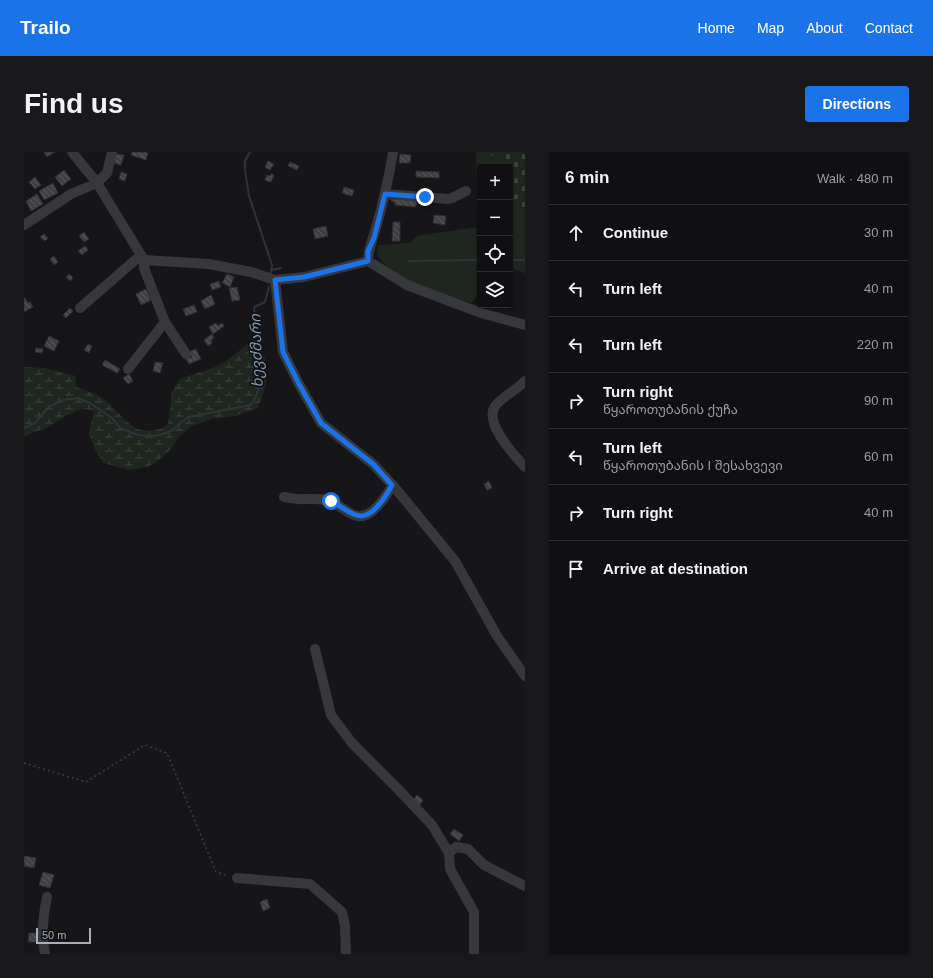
<!DOCTYPE html>
<html lang="en">
<head>
<meta charset="utf-8">
<style>
  :root { --surface:#101012; --page:#19191b; --text:#f1f3f6; --muted:#9c9d9f; --line:#303032; --accent:#1a73e8 }
  body { margin:0; font-family:Arial,"Noto Sans Georgian",sans-serif; background:var(--page); color:var(--text) }
  .controls { position:absolute; right:12px; top:12px; display:grid; overflow:hidden; border-radius:4px; box-shadow:0 1px 3px #0004 }
  .controls button { width:36px; height:36px; display:grid; place-items:center; padding:0; border:0; border-bottom:1px solid var(--line); background:var(--surface); color:var(--text); font:20px sans-serif }
  .scale { position:absolute; left:12px; bottom:10px; width:55px; box-sizing:border-box; padding-left:4px; border:2px solid #a8adb8; border-top:0; font-size:11px; line-height:14px; white-space:nowrap; color:#a8adb8; -webkit-text-stroke:3px #111113; paint-order:stroke }
  .stop { position:absolute; width:12px; height:12px; margin:-9px; border:3px solid #1a73e8; border-radius:50%; background:#fff }
  .stop.end { background:#1a73e8; border-color:#fff; box-shadow:0 1px 4px #0008 }
  .list { margin:0; padding:0; list-style:none }
  h2 { display:flex; justify-content:space-between; align-items:center; height:52px; margin:0; padding:0 16px; font-size:17px }
  h2 small { font-size:13px; font-weight:400; color:var(--muted) }
  .list li { display:grid; grid-template-columns:26px 1fr auto; gap:12px; align-items:center; box-sizing:border-box; height:56px; padding:0 16px; border-top:1px solid var(--line) }
  .list b { display:block; font-size:15px; white-space:nowrap }
  .list p { margin:0; font-size:13px; white-space:nowrap; color:var(--muted) }
  .list em { font-size:13px; font-style:normal; color:var(--muted) }
  .icon { flex:none; width:22px; height:22px; fill:none; stroke:currentColor; stroke-width:2; stroke-linecap:round; stroke-linejoin:round }
  .map { position:relative; flex:none; width:501px; height:802px; overflow:hidden; border-radius:4px }
  header { display:flex; align-items:center; gap:24px; box-sizing:border-box; height:56px; padding:0 20px; background:var(--accent); color:#fff }
  header strong { font-size:19px }
  nav { display:flex; gap:22px; margin-inline-start:auto; font-size:14px }
  .intro { display:flex; align-items:center; justify-content:space-between; box-sizing:border-box; height:96px; padding:0 24px }
  h1 { margin:0; font-size:28px }
  .button { padding:10px 18px; border-radius:4px; background:var(--accent); color:#fff; font-size:14px; font-weight:700 }
  main { display:flex; gap:24px; padding:0 24px }
  aside { flex:1; background:var(--surface); border-radius:4px; box-shadow:0 1px 3px #0004 }
  .map>svg:first-child { display:block }
</style>
</head>
<body>
<header>
<strong>Trailo</strong>
<nav><a>Home</a><a>Map</a><a>About</a><a>Contact</a></nav>
</header>
<div class="intro"><h1>Find us</h1><a class="button">Directions</a></div>
<main>
<div class="map">
<svg width="501" height="802" viewBox="0 0 501 802">
  <defs>
    <pattern id="wetland-marsh" width="20" height="14" patternUnits="userSpaceOnUse"><rect width="20" height="14" fill="#1e261f"/><path d="M1 5h8M5 5V1M11 12h8M15 12V8" fill="none" stroke="#3c433d"/></pattern>
    <pattern id="cemetery-stones" width="16" height="16" patternUnits="userSpaceOnUse"><rect width="16" height="16" fill="#1e261f"/><path d="M2 7V4a2 2 0 0 1 4 0v3zM10 15v-3a2 2 0 0 1 4 0v3z" fill="#3c433d"/></pattern>
    <pattern id="building-back-hatch" width="6" height="6" patternUnits="userSpaceOnUse"><rect width="6" height="6" fill="#404145"/><path d="M-1 5l2 2M0 0l6 6M5-1l2 2" fill="none" stroke="#595a5e"/></pattern>
  </defs>
  <rect width="100%" height="100%" fill="#161618"/>
  <path fill="#1e261f" d="M452 0H458L486 9 488 51 501 56V122L495 118H486V15H456V137L448 151C414 140 374 133 353 103L354 93 386 91 392 84 453 75Z"/>
  <path fill="url(#wetland-marsh)" d="M232 186C247 214 246 228 233 257L211 264 187 267 166 275 155 285 146 298 135 308 124 315 105 318 80 311 71 298 65 281 70 259C54 252 39 267 24 275 16 278 8 281 0 284V215L21 216 52 224V235C59 238 68 240 75 244 100 260 108 292 144 273L148 240 155 227 189 216 202 209Z"/>
  <path fill="url(#cemetery-stones)" d="M458 0H501V56L488 51 486 9Z"/>
  <g fill="none" stroke-linecap="round" stroke-linejoin="round">
    <path stroke="#2c353c" stroke-width="2" d="M226 0 221 9V18L225 44 248 113 247 121
      M486 108H501
      M384 109 456 108
      M247 118 257 116
      M0 276 11 271 25 255 38 248 54 246 66 251 76 258 88 266 96 276 114 283 125 284 136 283 147 279 164 265 227 253C233 245 234 239 235 229L230 155 241 150 245 135"/>
  </g>
  <path fill="url(#building-back-hatch)" stroke="#303034" d="M20 0H31L23 5Z
    M108 0H120L124 1 122 8 107 3Z
    M92 2 100 3 97 13 90 11Z
    M376 2 387 3 386 11H375Z
    M244 9 250 12 246 18 241 15Z
    M266 10 275 14 273 18 264 14Z
    M40 18 47 27 38 34 31 25Z
    M392 19 415 20V26L392 25Z
    M97 20 103 22 101 29 95 27Z
    M247 22 250 23 247 30 241 28 243 23 246 24Z
    M11 25 17 33 11 37 5 30Z
    M29 31 34 41 20 48 15 39Z
    M320 35 330 38 328 44 318 41Z
    M13 42 19 52 7 59 2 49Z
    M368 43 393 46 392 55 371 53V50L367 49Z
    M410 63 422 64 421 73 409 71Z
    M369 70H376V89H368Z
    M302 74 304 84 291 87 289 77Z
    M60 80 65 87 60 90 55 84Z
    M20 82 24 86 21 89 16 85Z
    M61 94 64 98 58 103 54 99Z
    M30 104 34 110 30 113 26 107Z
    M45 122 49 126 46 129 42 125Z
    M203 122 210 125 206 135 198 131Z
    M195 129 197 135 188 138 186 132Z
    M213 135 216 148 208 149 205 136Z
    M122 137 127 148 117 153 112 142Z
    M187 143 191 152 181 157 177 149Z
    M0 146H1L4 151 6 150 9 155 0 160Z
    M170 153 173 160 162 164 159 157Z
    M46 156 49 159 42 166 39 163Z
    M192 171 194 174 198 171 200 174 189 182 185 175Z
    M188 182 190 186 187 188 188 191 184 194 180 188Z
    M25 184 35 189 30 199 20 194Z
    M64 192 68 194 65 201 60 198Z
    M12 196 19 197 18 201 11 200Z
    M172 197 177 207 165 212 162 207 168 205 165 200Z
    M81 208 96 217 93 221 78 213Z
    M131 210 139 211 136 221 129 219Z
    M105 222 109 229 104 232 99 226Z
    M465 329 468 336 463 338 460 332Z
    M393 643 399 648 395 654 388 649Z
    M430 677 439 683 435 689 426 682Z
    M0 704 12 706 10 716 0 714Z
    M19 720 30 723 26 736 15 733Z
    M243 747 246 756 239 759 236 750Z
    M5 781H13V790H4Z"/>
  <g fill="none" stroke-linecap="round" stroke-linejoin="round">
    <path stroke="#3d3f44" stroke-width="1.5" stroke-dasharray="2 3" stroke-linecap="butt" d="M0 611 62 630 121 593 143 601 192 720 205 724"/>
    <path stroke="#37383d" stroke-width="10" d="M48 0 73 31 120 108 185 112 227 120 251 128 280 125 344 109 383 133 457 161 501 173
      M361 42 424 47 428 46 442 39
      M0 73 47 42 73 31 83 21 88 0
      M120 108V116L141 170 162 202
      M344 109C344 97 349 87 352 76 359 51 365 26 369 0
      M251 128 259 200 275 232 297 271 349 312 372 337 431 409 473 484 501 524
      M56 156 117 103
      M104 217 141 170
      M501 229C493 238 479 244 472 253 458 270 491 304 501 315
      M260 345C267 346 274 348 281 347 290 347 298 346 306 349 315 352 323 362 333 364 348 367 362 344 369 333
      M291 497 307 563 328 591 372 635 408 673 425 701
      M213 726 286 732 318 760 321 774 322 802
      M21 802C17 783 19 764 23 745
      M450 802V760L426 717 425 701 432 695 444 697 460 713 501 734"/>
  </g>
  <g fill="none" stroke-linecap="round" stroke-linejoin="round">
    <path stroke="#1a73e8" stroke-width="5" d="M307 349C315 353 323 360 332 363 347 369 362 344 368 333L349 312 297 271 275 232 259 200 251 128 280 125 344 109V99L350 86 361 42 401 45"/>
  </g>
  <g text-anchor="middle" dominant-baseline="central" stroke-width="3.5" stroke-linejoin="round" paint-order="stroke">
    <g font-size="15" font-style="italic" fill="#809ab3" stroke="#111113">
      <text transform="translate(232 199) rotate(-92)">ხევძმარი</text>
    </g>
  </g>
</svg>
<div class="controls">
<button>+</button>
<button>−</button>
<button><svg class="icon" aria-label="locate" viewBox="0 0 24 24"><circle cx="12" cy="12" r="6"/><path d="M12 2v4M12 18v4M2 12h4M18 12h4"/></svg></button>
<button><svg class="icon" aria-label="layers" viewBox="0 0 24 24"><path d="M12 4l9 5-9 5-9-5zM3 14l9 5 9-5"/></svg></button>
</div>
<div class="scale">50 m</div>
<div class="stop" style="left:307px;top:349px"></div>
<div class="stop end" style="left:401px;top:45px"></div>
</div>
<aside>
<h2>6 min<small>Walk · 480 m</small></h2>
<ul class="list">
<li><svg class="icon" aria-label="ahead" viewBox="0 0 24 24"><path d="M12 20V5M6 11l6-6 6 6"/></svg><div><b>Continue</b></div><em>30 m</em></li>
<li><svg class="icon" aria-label="left" viewBox="0 0 24 24"><path d="M17 20v-9H6M10 6l-5 5 5 5"/></svg><div><b>Turn left</b></div><em>40 m</em></li>
<li><svg class="icon" aria-label="left" viewBox="0 0 24 24"><path d="M17 20v-9H6M10 6l-5 5 5 5"/></svg><div><b>Turn left</b></div><em>220 m</em></li>
<li><svg class="icon" aria-label="right" viewBox="0 0 24 24"><path d="M7 20v-9h11M14 6l5 5-5 5"/></svg><div><b>Turn right</b><p>წყაროთუბანის ქუჩა</p></div><em>90 m</em></li>
<li><svg class="icon" aria-label="left" viewBox="0 0 24 24"><path d="M17 20v-9H6M10 6l-5 5 5 5"/></svg><div><b>Turn left</b><p>წყაროთუბანის I შესახვევი</p></div><em>60 m</em></li>
<li><svg class="icon" aria-label="right" viewBox="0 0 24 24"><path d="M7 20v-9h11M14 6l5 5-5 5"/></svg><div><b>Turn right</b></div><em>40 m</em></li>
<li><svg class="icon" aria-label="arrive" viewBox="0 0 24 24"><path d="M6 21V4h12l-3 4 3 4H6"/></svg><div><b>Arrive at destination</b></div></li>
</ul>
</aside>
</main>
</body>
</html>
